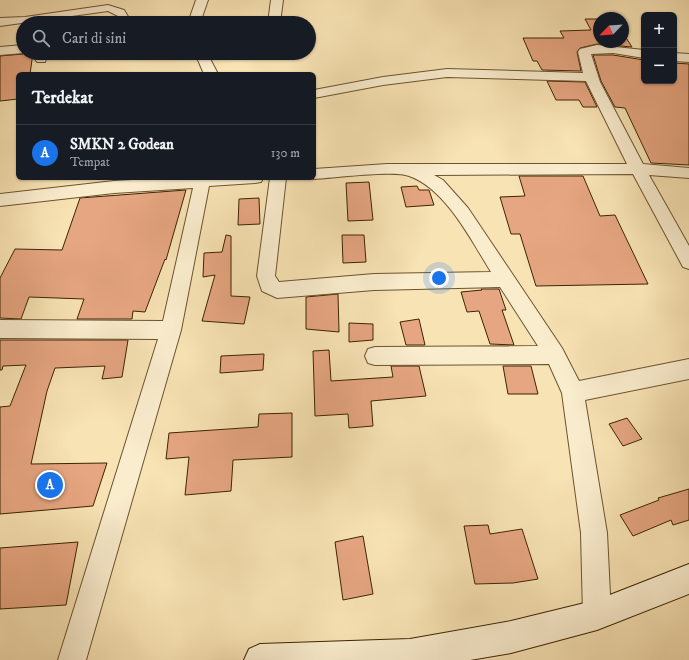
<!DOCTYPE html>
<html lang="id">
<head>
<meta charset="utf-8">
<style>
  :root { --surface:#171b24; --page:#20242c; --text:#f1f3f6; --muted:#9ea1a6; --line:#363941; --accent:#1a73e8 }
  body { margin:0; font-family:"IM FELL DW Pica",serif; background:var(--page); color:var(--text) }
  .controls { position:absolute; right:12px; top:12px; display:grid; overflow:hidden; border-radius:6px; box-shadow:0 1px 3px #0004 }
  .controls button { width:36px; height:36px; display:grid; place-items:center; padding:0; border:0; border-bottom:1px solid var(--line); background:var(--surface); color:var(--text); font:20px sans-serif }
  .compass { position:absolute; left:593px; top:12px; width:36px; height:36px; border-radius:50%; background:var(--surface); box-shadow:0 1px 3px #0004; rotate:245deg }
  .you { position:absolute; left:439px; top:278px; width:14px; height:14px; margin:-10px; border:3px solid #fff; border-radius:50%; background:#1a73e8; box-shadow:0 0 0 6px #1a73e833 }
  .badge { display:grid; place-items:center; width:26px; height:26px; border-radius:50%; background:var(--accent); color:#fff; font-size:13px; font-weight:700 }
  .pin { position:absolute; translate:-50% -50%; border:2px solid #fff; box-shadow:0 1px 4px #0006 }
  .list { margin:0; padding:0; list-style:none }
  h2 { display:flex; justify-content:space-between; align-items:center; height:52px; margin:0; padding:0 16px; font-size:17px }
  h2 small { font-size:13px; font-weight:400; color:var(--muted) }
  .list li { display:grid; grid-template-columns:26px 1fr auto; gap:12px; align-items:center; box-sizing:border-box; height:56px; padding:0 16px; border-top:1px solid var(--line) }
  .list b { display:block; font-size:15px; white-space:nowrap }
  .list p { margin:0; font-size:13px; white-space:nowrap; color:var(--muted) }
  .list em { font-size:13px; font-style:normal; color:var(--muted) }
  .icon { flex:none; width:22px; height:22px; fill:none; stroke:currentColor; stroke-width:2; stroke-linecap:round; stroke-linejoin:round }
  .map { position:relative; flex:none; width:689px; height:660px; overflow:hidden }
  .search { position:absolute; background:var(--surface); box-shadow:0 1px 3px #0004; left:16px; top:16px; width:300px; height:44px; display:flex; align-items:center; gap:10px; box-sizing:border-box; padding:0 14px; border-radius:22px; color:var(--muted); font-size:15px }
  .panel { position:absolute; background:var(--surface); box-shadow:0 1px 3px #0004; left:16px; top:72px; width:300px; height:108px; border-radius:6px }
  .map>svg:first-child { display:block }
</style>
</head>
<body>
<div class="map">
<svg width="689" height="660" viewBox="0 0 689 660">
  <rect width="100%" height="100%" fill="#f8e3b4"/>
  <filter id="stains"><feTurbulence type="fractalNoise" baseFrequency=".005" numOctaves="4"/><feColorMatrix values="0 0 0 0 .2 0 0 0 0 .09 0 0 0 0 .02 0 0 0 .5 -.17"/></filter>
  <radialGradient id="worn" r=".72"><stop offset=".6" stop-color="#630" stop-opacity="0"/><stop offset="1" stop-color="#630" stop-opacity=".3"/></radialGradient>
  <path fill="#e6a681" stroke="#3d2402" d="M585 19H599V42H623V33L632 47 597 44 580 48 577 52 581 71 542 70 537 61H533L523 38H564L560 31 591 30Z
    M24 53H33L30 74H18V99L0 101V56L23 54Z
    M593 55H613L644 60V81H674V63L689 64V165L651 163 625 108 615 107 601 81Z
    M547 81 585 82 597 107H583L579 100H556Z
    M519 176H583L600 216 615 215 648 284 536 286 520 234H511L500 197 525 196Z
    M369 182 373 220 348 221 346 183Z
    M417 186 419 190H429L434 205 406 207 401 187Z
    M186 190 166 260 165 259 145 312 133 311 132 319H77L84 299 29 297 21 319 0 318V278L15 249 62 250 80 198Z
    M259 198 260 224 238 225 239 199Z
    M226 235 231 236V296L250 297 244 324 202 321 215 275 203 277 204 253 222 252Z
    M342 235H364L366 262 343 263Z
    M481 289H499L506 310H502L514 345 490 344 479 311 467 312 461 292 482 290Z
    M338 294 339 332 306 329V297Z
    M419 319 425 345H406L400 322Z
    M349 323 373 324V340L349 342Z
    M0 340H128L122 377 102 379 105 366 55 368 47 391 31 464 107 463 93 506 0 514V407L10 406 26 365 3 366 2 370H0Z
    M329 350 331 381 393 377 391 366H419L426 396 371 401 373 426 349 428 348 414 315 416 313 351Z
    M264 354 263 370 220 373 221 356Z
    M503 366H531L538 394H508Z
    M292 413V457L233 460 231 491 185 495 189 457 166 459 169 433 258 427 259 414Z
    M627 418 642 439 623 446 609 424Z
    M689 489V520L673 525 671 520 633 536 620 515 659 500 658 498Z
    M488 525 490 534 522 529 538 579 513 583 475 584 464 526Z
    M363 536 373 594 343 600 335 542Z
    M78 542 66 605 0 609V548Z"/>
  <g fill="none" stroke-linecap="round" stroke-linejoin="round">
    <defs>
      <path id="service" d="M54 13 57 15 55 23H49L51 15Z"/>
      <path id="minor" d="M196 0H208L200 23H188Z
        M271 0H283L280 23H268Z
        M108 5 124 10 132 23H120L118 16 108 11 0 26V18L25 17Z
        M23 45V53L0 55V47Z
        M597 45 644 50V58L613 53 591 54 600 82 643 164 689 168V178L649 175 689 246V269L683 267 633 174 434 175 443 180 468 208 562 348 579 381 689 359V379L585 400 607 533 611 615 607 625 597 629 587 625 583 615 581 533 562 393 549 364 375 365 368 363 365 356 368 349 375 347 538 346 500 287 374 290 277 298 262 291 257 276 270 178H286L275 276 279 282 374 274 491 272C471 240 446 189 409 176 393 170 334 178 314 179L309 178H314V169L387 164H627L586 81 447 77 383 85 314 98V90L383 77 447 69 583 73 578 52 580 49Z
        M36 53H48L45 62H37L35 59Z
        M195 53H207L218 74H204Z
        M674 53 689 54V62L674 61Z
        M168 178H263L261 182 255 183 209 186 181 330 86 660H58L158 339 0 338V320L163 321 193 188 114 193 0 206V194L114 181Z"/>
      <path id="secondary" d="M689 564V594L597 630 511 653 470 660H244L249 649 260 644 410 639 511 621 597 600Z"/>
    </defs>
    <use href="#service" stroke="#6c542e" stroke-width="2"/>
    <use href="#minor" stroke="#6c542e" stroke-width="2"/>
    <use href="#secondary" stroke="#3d2402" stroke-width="2"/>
    <use href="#service" fill="#faedce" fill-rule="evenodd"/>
    <use href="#minor" fill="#faedce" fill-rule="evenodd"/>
    <use href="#secondary" fill="#faedce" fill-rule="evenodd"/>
  </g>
  <rect width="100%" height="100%" filter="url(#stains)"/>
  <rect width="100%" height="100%" fill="url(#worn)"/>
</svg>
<div class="controls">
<button>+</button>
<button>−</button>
</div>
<svg class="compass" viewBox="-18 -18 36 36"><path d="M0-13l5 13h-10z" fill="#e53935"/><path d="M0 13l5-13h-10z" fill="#9ea1a6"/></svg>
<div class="you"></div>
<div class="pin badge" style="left:50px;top:485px">A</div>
<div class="search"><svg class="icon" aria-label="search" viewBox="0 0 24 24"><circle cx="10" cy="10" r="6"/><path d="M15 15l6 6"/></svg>Cari di sini</div>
<section class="panel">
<h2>Terdekat<small></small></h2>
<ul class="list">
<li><span class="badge">A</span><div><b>SMKN 2 Godean</b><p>Tempat</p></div><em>130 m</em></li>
</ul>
</section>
</div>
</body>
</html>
